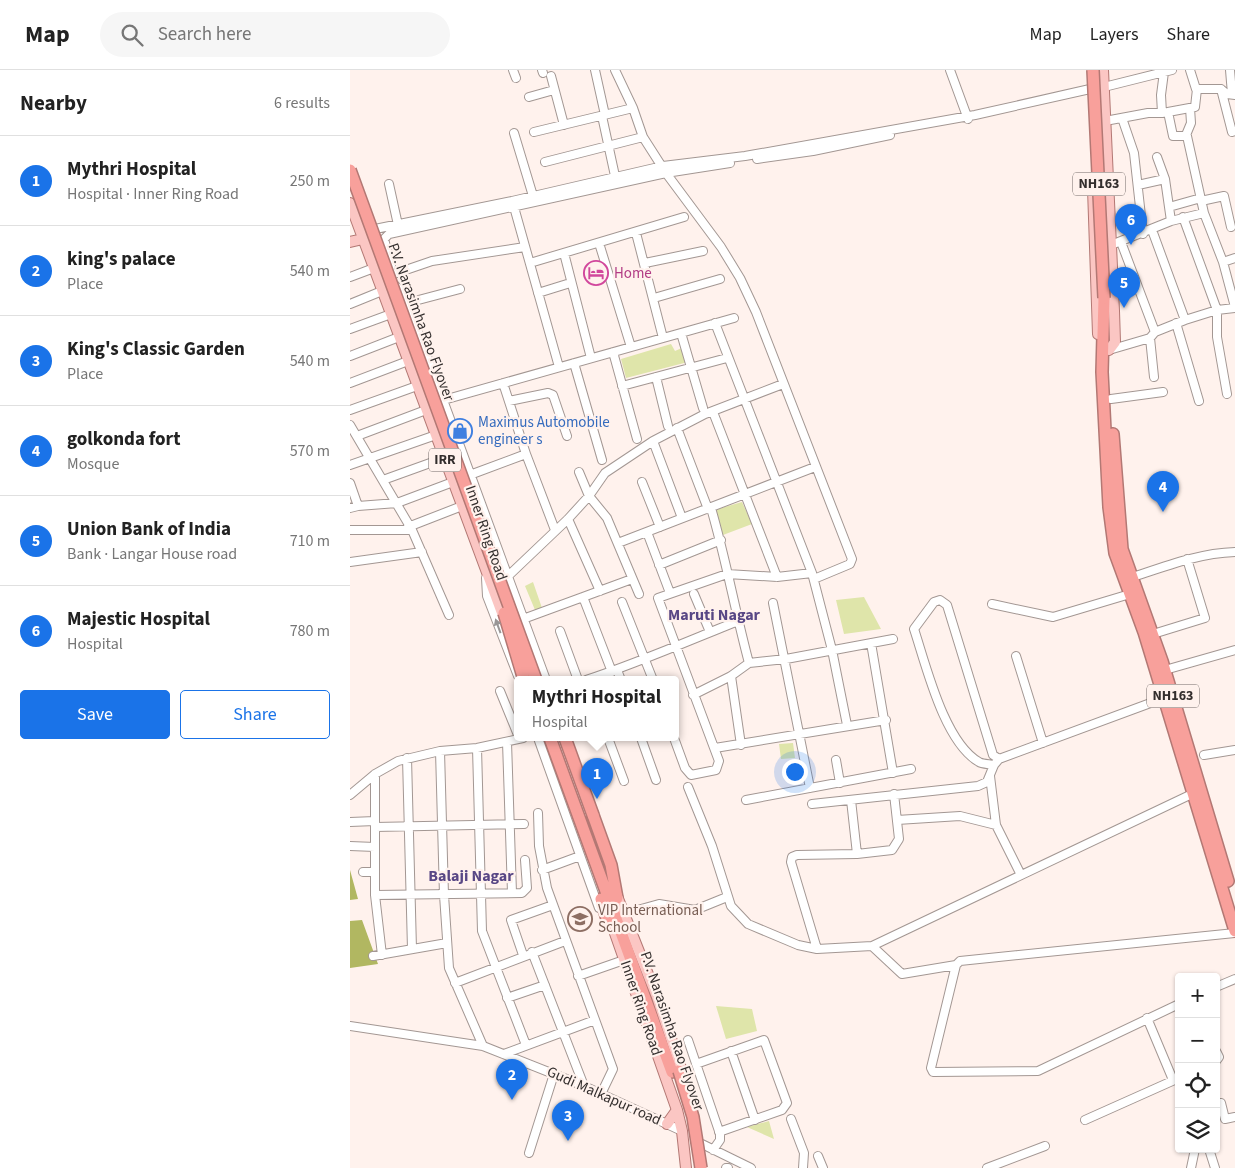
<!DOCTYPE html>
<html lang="en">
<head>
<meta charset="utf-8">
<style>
  :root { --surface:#fff; --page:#f6f6f6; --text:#222; --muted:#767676; --line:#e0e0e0; --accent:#1a73e8 }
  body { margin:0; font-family:"Source Sans 3",sans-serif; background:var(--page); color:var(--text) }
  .controls { position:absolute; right:15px; bottom:15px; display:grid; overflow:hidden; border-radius:5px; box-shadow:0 1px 4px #0004 }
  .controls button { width:45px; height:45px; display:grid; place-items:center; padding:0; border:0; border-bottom:1px solid var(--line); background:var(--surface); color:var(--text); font:25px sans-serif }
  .you { position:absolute; left:444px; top:701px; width:18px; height:18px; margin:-12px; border:4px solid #fff; border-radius:50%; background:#1a73e8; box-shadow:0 0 0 8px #1a73e833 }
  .badge { display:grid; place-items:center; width:32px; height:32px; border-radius:50%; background:var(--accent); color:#fff; font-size:16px; font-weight:700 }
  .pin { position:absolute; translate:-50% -41px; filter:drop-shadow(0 1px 2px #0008) }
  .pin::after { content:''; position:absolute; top:26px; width:18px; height:15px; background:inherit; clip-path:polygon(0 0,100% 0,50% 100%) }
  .popup { position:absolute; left:164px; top:606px; width:165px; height:65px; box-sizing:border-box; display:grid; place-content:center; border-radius:5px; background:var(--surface); filter:drop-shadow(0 1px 4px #0005); font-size:16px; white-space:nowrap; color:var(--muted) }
  .popup b { font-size:19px; color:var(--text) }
  .popup::after { content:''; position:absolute; left:50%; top:100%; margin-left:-10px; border:10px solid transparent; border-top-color:var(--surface) }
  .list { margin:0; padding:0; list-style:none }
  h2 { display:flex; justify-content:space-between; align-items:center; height:65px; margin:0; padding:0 20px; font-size:21px }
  h2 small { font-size:16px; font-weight:400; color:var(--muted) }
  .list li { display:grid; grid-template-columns:32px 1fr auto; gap:15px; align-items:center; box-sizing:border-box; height:90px; padding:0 20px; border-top:1px solid var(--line) }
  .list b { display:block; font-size:19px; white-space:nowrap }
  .list p { margin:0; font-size:16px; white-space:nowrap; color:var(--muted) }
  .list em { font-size:16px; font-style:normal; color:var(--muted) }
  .actions { display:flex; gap:10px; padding:15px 20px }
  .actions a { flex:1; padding:11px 0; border:1px solid var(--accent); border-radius:5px; text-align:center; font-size:18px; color:var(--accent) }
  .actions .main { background:var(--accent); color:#fff }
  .icon { flex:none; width:28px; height:28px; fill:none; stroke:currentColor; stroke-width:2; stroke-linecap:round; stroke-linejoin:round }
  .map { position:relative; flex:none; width:885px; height:1098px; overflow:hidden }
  header { display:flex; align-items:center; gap:30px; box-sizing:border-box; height:70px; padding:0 25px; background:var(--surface); border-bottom:1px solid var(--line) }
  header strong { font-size:24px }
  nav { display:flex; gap:28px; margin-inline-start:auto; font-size:18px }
  .search { width:350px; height:45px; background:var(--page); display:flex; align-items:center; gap:12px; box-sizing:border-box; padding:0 18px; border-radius:28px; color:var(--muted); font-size:19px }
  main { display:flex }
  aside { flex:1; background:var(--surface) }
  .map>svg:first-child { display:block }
</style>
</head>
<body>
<header>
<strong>Map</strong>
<div class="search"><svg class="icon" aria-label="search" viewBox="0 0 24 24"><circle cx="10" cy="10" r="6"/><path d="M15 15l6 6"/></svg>Search here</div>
<nav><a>Map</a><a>Layers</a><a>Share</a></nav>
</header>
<main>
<aside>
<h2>Nearby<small>6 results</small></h2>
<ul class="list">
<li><span class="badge">1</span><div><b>Mythri Hospital</b><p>Hospital · Inner Ring Road</p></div><em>250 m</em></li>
<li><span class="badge">2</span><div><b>king's palace</b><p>Place</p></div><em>540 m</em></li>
<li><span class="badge">3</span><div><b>King's Classic Garden</b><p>Place</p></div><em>540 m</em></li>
<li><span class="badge">4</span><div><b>golkonda fort</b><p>Mosque</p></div><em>570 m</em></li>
<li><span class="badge">5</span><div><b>Union Bank of India</b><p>Bank · Langar House road</p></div><em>710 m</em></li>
<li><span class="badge">6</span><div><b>Majestic Hospital</b><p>Hospital</p></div><em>780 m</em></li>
</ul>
<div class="actions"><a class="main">Save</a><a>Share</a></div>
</aside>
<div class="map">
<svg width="885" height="1098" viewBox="0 0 885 1098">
  <rect width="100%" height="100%" fill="#fff2ed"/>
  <path fill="#dfe5aa" d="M321 274 325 281 334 277 338 292 276 308 271 289Z
    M392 432 402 454 373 465 364 440Z
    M183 512 192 538 185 540 175 516Z
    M514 527 531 559 494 564 486 530Z
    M443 673 445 688 431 689 429 674Z
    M366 936 402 939 407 961 376 969Z
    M419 1051 424 1069 397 1057Z"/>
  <path fill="#b1b761" d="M0 800 8 829 0 830Z
    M12 850 28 894 0 898V851Z"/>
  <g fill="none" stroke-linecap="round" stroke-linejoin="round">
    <defs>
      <path id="minor" d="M163 0 166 8
        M192 0 193 3
        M245 0 255 45
        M265 0 283 38 293 67 316 103 371 177 390 208 406 242 502 489 500 494 464 509
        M600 0 618 49
        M840 0 846 19H871L877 24 885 25
        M880 0 882 24
        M201 6 214 55
        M754 17 822 0
        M871 19 882 62 885 61
        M179 27 204 20
        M818 42 845 37 847 19
        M812 43 818 42 823 66H837L854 143 873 192 885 237
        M252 46 265 106
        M772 48 784 83 793 164
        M755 51 798 43H812L811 25 814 2
        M184 62 283 38
        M164 63 183 126
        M836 65 841 53 840 38
        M807 87 815 109 821 151
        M407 89 463 81 540 65
        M195 92 293 67
        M39 114 48 155
        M788 115 815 109
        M851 131 874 126 881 157
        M164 137 209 297
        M819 137 851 128
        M833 147 867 240V267L877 324
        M25 159 162 131 313 96 395 86 625 45 740 19
        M802 160 835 250
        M286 163 313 268
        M771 172 805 262
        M249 173 281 277
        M761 175 821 151 854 143
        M214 183 241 288
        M873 192 885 188
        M180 193 334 147
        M295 193 353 181
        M40 201 41 195 34 169 39 164 316 103 380 93
        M41 205 82 191 175 177
        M0 207 24 198
        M46 216 54 224 196 610
        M188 223 217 214
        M304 228 370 209
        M57 233 110 219
        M0 234 32 221
        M365 253 462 503 482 580 497 655
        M826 253 849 331
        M0 259 41 244
        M331 263 353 338
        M800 268 804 307
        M759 280 800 268 805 262 835 250 867 240 885 238
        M263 282 287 369
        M0 286 49 267
        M224 293 252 390
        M306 307 318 356
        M0 313 58 291
        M153 313 176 384 205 460
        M272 316 377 288
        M761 329 813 322
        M90 331 384 248
        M159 331 198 323 203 325 217 366
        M0 340 67 316
        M363 342 427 507
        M0 355 62 460 99 545
        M327 358 358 439
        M7 366 76 340
        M303 371 332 448
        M0 395 86 365
        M229 402 239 426 257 448 289 524
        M117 406 176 384
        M33 410 94 388
        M292 412 310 457
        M0 413 8 436
        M0 438 8 436 47 433 103 412
        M361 438C376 489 385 541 399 593
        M218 449 250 521
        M58 457 112 436
        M0 460H62
        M297 462 320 523
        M268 473 465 397
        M0 492 72 482
        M309 495 371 470
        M783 507C816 496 850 483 885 482
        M136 508 137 526 168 606
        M155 509 218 449 239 426 255 403 303 371 355 344 433 314
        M344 524 360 562
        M233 527 262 602
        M272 532 303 610
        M423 533 460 718
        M642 534 703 547 780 524
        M173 549 282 509
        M210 561 228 610
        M803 564 855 548 837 489
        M521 573 543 703
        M666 586 693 673
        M267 600 271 610
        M815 600 885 580
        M381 606 391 675
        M236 610C288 593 338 571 388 551
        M150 621 168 665
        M343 625 381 606 399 593 436 589 543 569
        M188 668 249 838
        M258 668 274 711
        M291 668 306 710
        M324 668 335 698 341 705 366 700 369 691 308 528 377 504 427 507 462 503
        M157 672 162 823
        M127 678 132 861 176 975
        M365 678 536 650
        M90 681 94 825 99 898 133 976
        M854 685 885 680
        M57 688 62 879
        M486 690 490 713
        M644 695C639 694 632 694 629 692 594 672 576 595 564 559L584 532 590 530 597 535 643 685 649 689
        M25 704V825L172 823 177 818 175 790
        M640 706 646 755 671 805
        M338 717 362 776 381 836 398 854 448 875 467 879 522 876 552 904 606 895
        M0 725 25 704 48 691 90 681 127 678 173 668
        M396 730 561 699
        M501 730 507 784
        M462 734 628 716 637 712 644 695 649 689 814 628
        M188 743 189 776 197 818 263 999 251 1024
        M547 750 610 746 646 755
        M0 752 25 751
        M25 757 174 754
        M0 776 25 777
        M192 800 230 786
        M13 802H25
        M25 825 32 885
        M273 844 309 834 345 840 377 827
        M522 876 844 723
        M467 879 441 792 442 787 447 785 507 784 542 780 549 769 544 724
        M182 882 234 1016
        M173 885 161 850 203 835
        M23 886 97 873
        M228 906 274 890
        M105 913 215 871
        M866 917 885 909
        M157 928 195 915
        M829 934 688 1001 583 1002 581 998 606 895 610 891 885 863
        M797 948 823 1010
        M0 956 133 976 234 1016 332 1061
        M338 970 370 1064V1070L363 1080
        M381 981 405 1050
        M866 981 869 987 866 991
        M154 984 245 950
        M346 994 414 970 437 1033 432 1040 369 1062
        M866 1034 871 1033 875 1049 885 1047
        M441 1049 454 1083 453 1098
        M735 1050 829 1008
        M352 1074 401 1098
        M859 1079 865 1098
        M179 1083 204 1004
        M468 1086 473 1098
        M376 1098H378
        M637 1098 695 1076
        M841 1098 845 1079"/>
      <path id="major" d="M753 0 764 241 765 272 759 280
        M743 119 748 264
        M0 133 155 551
        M0 172 13 169
        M265 821 307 927 334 1007
        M260 849 327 1040 332 1061 336 1098
        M317 1054 327 1040"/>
      <path id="highway" d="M754 228 752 302 759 437 765 483 794 562 885 861
        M763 364 772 479 812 591 878 811
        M200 668 322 1002
        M243 745 261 795 267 828
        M251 829 257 849 263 856"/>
    </defs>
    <use href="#minor" stroke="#a39793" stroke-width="10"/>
    <use href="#major" stroke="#b37874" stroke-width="12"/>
    <use href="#highway" stroke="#b37874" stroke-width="14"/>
    <use href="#minor" stroke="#fff" stroke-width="8"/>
    <use href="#major" stroke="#fbc6c3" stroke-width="10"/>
    <use href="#highway" stroke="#f8a09b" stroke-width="11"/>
    <defs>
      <path id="highway-bridge" d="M743 0 754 228
        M0 100 186 610
        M154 543 174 610
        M215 668 243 745
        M329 1001 343 1047 351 1098"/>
    </defs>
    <use href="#highway-bridge" stroke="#b37874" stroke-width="14" stroke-linecap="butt"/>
    <use href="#highway-bridge" stroke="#f8a09b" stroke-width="11"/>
  </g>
  <defs><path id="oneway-solid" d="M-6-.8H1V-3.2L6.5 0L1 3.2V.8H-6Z" transform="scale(1.25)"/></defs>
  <use fill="#999696" href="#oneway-solid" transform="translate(148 556) rotate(-110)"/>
  <defs>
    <symbol id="hotel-ring" viewBox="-11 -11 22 22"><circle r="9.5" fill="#fff2ed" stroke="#d1479c" stroke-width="1.5"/><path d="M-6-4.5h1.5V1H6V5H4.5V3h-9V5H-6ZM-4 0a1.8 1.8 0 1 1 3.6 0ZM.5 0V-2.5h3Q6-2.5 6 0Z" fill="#d1479c"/></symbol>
    <symbol id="shop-ring" viewBox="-11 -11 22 22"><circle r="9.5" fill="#fff2ed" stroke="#3f7fe0" stroke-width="1.5"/><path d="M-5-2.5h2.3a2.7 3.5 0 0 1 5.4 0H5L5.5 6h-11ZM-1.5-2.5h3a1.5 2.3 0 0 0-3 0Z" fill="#3f7fe0"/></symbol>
    <symbol id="university-ring" viewBox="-11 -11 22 22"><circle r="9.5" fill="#fff2ed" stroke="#8d6e63" stroke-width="1.5"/><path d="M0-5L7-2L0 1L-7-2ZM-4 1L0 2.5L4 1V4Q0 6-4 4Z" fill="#8d6e63"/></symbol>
  </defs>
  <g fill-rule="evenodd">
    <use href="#hotel-ring" x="232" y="189" width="28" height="28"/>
    <use href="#shop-ring" x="96" y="347" width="28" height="28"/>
    <use href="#university-ring" x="216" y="835" width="28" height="28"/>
  </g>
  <g text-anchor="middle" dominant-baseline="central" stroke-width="4.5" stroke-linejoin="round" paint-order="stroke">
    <g fill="#fff2ed" stroke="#706967" stroke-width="1">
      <rect x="723" y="102.5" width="52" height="23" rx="4"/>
      <rect x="79" y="378.5" width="32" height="23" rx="4"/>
      <rect x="797" y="614.5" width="52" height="23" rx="4"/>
    </g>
    <g font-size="14" font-weight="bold" fill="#332e2d">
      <text x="749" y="114">NH163</text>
      <text x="95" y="390">IRR</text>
      <text x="823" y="626">NH163</text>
    </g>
    <g font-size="15" fill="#b23c85" stroke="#fff2ed" text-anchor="start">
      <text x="264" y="203">Home</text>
    </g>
    <g font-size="15" fill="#332e2d" stroke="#fff2ed">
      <text transform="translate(71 252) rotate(70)">P.V. Narasimha Rao Flyover</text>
      <text transform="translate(136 463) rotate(71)">Inner Ring Road</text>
      <text transform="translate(291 938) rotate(71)">Inner Ring Road</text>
      <text transform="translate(322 961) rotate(71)">P.V. Narasimha Rao Flyover</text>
      <text transform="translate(254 1026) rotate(24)">Gudi Malkapur road</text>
    </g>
    <g font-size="15" fill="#366cbe" stroke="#fff2ed" text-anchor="start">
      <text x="128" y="352">Maximus Automobile<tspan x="128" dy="17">engineer s</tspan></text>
    </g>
    <g font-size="15" fill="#785e54" stroke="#fff2ed" text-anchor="start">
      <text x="248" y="840">VIP International<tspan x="248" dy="17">School</tspan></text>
    </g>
    <g font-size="16" font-weight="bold" fill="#584785" stroke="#fff2ed">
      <text x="364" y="545">Maruti Nagar</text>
      <text x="121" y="806">Balaji Nagar</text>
    </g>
  </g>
</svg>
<div class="controls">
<button>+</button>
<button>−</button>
<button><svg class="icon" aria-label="locate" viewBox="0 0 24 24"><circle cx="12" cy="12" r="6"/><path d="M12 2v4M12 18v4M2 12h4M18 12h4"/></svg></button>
<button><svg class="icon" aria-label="layers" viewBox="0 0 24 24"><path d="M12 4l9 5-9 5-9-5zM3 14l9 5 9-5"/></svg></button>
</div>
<div class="you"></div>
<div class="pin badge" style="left:247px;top:729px">1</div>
<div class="popup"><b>Mythri Hospital</b>Hospital</div>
<div class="pin badge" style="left:162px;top:1030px">2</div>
<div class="pin badge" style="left:218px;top:1071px">3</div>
<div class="pin badge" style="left:813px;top:442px">4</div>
<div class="pin badge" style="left:774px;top:238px">5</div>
<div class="pin badge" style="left:781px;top:175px">6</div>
</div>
</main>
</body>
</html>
